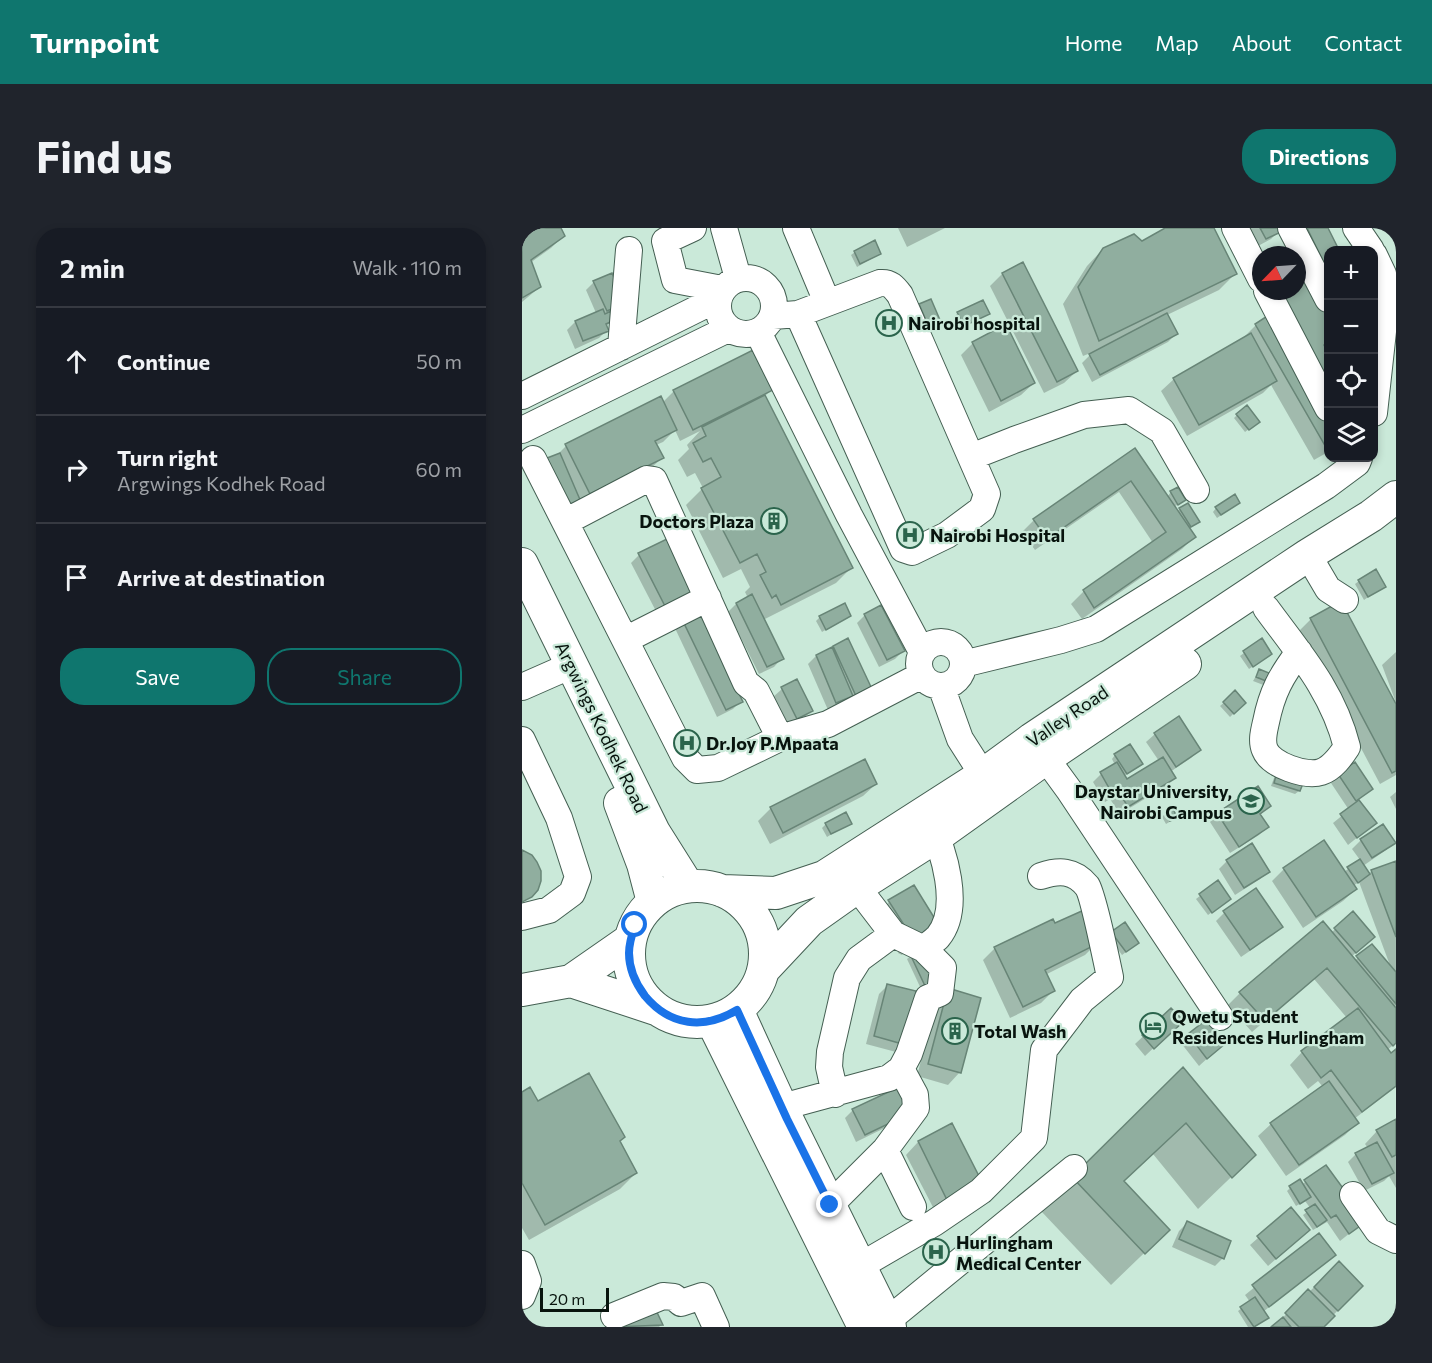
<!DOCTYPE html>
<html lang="en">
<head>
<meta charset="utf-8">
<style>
  :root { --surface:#171b24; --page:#20242c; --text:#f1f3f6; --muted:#9ea1a6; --line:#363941; --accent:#0f766e }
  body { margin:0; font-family:Commissioner,sans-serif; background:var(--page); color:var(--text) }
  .controls { position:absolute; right:18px; top:18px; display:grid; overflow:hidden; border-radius:12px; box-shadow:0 3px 9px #0003 }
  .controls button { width:54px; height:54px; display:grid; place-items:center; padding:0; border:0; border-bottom:2px solid var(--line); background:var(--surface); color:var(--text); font:30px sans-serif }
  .compass { position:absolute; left:730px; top:18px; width:54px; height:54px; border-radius:50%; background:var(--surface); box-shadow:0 3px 9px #0003; rotate:245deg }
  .scale { position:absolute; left:18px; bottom:15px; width:69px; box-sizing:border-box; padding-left:6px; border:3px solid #08140e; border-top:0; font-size:16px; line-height:21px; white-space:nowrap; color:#08140e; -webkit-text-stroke:4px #cae9d9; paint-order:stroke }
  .stop { position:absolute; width:18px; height:18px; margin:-14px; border:4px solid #1a73e8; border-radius:50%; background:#fff }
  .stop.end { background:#1a73e8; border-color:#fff; box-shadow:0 2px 6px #0008 }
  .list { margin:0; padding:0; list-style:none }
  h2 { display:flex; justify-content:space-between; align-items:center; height:78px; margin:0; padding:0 24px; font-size:26px }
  h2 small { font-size:20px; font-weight:400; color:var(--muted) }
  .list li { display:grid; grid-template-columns:39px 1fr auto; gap:18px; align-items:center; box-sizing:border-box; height:108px; padding:0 24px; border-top:2px solid var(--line) }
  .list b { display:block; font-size:22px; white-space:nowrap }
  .list p { margin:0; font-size:20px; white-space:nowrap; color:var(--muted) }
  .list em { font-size:20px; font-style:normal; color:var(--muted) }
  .actions { display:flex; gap:12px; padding:18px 24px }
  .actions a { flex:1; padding:14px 0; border:2px solid var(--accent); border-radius:24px; text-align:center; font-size:21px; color:var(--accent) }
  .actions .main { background:var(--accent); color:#fff }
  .icon { flex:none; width:33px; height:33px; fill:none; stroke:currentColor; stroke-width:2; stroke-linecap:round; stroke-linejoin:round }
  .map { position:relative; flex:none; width:874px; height:1099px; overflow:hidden; border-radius:24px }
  header { display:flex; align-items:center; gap:36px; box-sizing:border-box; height:84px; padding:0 30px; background:var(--accent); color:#fff }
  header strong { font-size:28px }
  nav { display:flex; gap:33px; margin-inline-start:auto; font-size:21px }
  .intro { display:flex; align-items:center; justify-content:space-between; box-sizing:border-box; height:144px; padding:0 36px }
  h1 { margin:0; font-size:42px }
  .button { padding:15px 27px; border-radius:24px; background:var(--accent); color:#fff; font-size:21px; font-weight:700 }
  main { display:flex; gap:36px; padding:0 36px }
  aside { flex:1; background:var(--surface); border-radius:24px; box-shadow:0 3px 9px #0003 }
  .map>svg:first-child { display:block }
</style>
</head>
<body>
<header>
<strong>Turnpoint</strong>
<nav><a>Home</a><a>Map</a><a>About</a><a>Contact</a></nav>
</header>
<div class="intro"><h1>Find us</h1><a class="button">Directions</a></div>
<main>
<aside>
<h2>2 min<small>Walk · 110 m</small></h2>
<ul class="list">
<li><svg class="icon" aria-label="ahead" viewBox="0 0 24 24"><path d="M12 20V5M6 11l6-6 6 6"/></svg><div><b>Continue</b></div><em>50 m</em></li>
<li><svg class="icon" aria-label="right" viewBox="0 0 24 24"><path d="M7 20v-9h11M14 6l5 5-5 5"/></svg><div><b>Turn right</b><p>Argwings Kodhek Road</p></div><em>60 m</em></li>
<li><svg class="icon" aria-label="arrive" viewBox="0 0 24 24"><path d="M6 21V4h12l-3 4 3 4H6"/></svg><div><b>Arrive at destination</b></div></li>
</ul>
<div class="actions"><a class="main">Save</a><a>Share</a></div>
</aside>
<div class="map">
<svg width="874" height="1099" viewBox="0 0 874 1099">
  <rect width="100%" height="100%" fill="#cae9d9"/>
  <path fill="#0003" d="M0 0H38L41 8 29 20 8 35 18 59 0 74Z
    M376 0H423L385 19Z
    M646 0H690L713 46 697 62 645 87 654 106 646 114 570 154 560 135 571 124 561 128 541 76 565 38 581 21 619 15Z
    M726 0H756L757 3 749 11 736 18Z
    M767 0H804L815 22H806V80Z
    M333 24 358 26 335 39 329 27Z
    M500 36 555 143 542 155 522 165 468 58 480 46Z
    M775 37 806 91V117L802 121 806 128V224L792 232 749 157 741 165 665 208 639 163 652 151 723 111 722 109 734 97 748 89 739 63H775Z
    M72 54 102 75 84 99 85 102 77 110 53 121 45 102 53 94 74 85 64 62Z
    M398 77 416 92 413 96 403 100 394 81Z
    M436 85 466 86 438 101 432 89Z
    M451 115 512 155 499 167 467 184 439 127Z
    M250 161 242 169 330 339 314 355 241 392 260 430 252 439 237 446 206 384 214 376 226 370 223 364 228 359 219 341 201 350 164 277 181 260 173 245 165 249 156 232 167 221 165 217 178 203 158 213 153 202 141 214 134 217 140 230 127 242 56 277 33 229 44 218 140 175 152 163Z
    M715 187 732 197 723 204 712 190Z
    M613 222 645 269 649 264 658 275 652 279 655 284 658 281 672 297 666 301 672 309 660 321 560 391 549 376 562 363 631 315 597 264 513 322 500 304 512 292Z
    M713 278 695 290 691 284 694 280Z
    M117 327 176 365 137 389 109 335Z
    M837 353 862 358 842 372 833 356Z
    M343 387 381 423 373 431 357 439 335 395Z
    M159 388 219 473 211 481 195 489 151 396Z
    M327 388 300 404 294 393 298 389Z
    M789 391 871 473 873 472 860 437 874 424V547L858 556 777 403Z
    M739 412 745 429 727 441 718 428Z
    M312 419 348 460 326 475 324 472 306 482 286 436 294 428Z
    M737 443 750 448 744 458 731 453Z
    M274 453 289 483 281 491 266 498 251 469 260 461Z
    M713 465 722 475 708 489 698 478Z
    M633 506 677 522 669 530 648 544 652 550 644 558 598 586 588 571 583 574 571 554 579 546 593 537 590 531 593 527 619 536 602 548 605 553 637 533 624 514Z
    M756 546 777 563 773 566 749 558 752 550Z
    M817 547 850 561 836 572 853 595 826 617 811 595 827 582 809 555Z
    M354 556 341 568 248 616 236 593 249 580Z
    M874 564V581L868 569Z
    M747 578 737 588 745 599 737 607 708 625 688 594 696 586Z
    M644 585 654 590 644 596 640 589Z
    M328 595 305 609 300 600 304 596Z
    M861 598 872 614 864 622 841 638 846 646 850 643 874 634V815L865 822 869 827 874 823V859L832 891 835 895 823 907 764 948 736 908 749 896 801 859 796 853 786 861 768 837 780 824 825 790 792 751 730 804 706 777 718 765 809 705 830 685 843 717 829 729 832 733 850 718 869 740 837 654 831 658 834 661 821 673 781 700 750 653 762 641 822 644 838 632 830 621 838 613Z
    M730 617 746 643 738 651 713 667 697 641 705 633Z
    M696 654 704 674 686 687 674 671Z
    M391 659 383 723 380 727 376 725 378 720 359 682 367 674Z
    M733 662 759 699 751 707 719 729 694 693 702 685Z
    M533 697 575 715 563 727 523 747 531 763 519 775 488 790 461 732 473 720Z
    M590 705 612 718 600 727 587 709Z
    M389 728 412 755 400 763 385 731Z
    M365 758 396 766 374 824 344 816 357 766Z
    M426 762 438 844 426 857 395 848 414 774Z
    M649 782 660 793 623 828 613 816Z
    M667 807 701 816 677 838 659 815Z
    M661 841 732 927 676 981 631 926 601 954 646 1002 589 1057 519 983Z
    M0 866 15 875 96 914 114 945 98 961 7 1012 0 1000Z
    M331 882 379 892 334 914 323 890Z
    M874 893V960L867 948 862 953 842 963 826 934 834 926 846 920 843 916 855 903Z
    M429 897 460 958 415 987 384 927 396 914Z
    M783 954 843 993 818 1013 805 994 791 1002 781 987 789 981 783 973 774 978 765 963 768 960 780 957Z
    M769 981 778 1010 746 1038 728 1017Z
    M665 995 701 1030 693 1038 650 1019 657 1003Z
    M797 1007 804 1034 741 1084V1093L733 1099H726L716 1083 728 1074 723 1067Z
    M817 1035 839 1058 800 1099H751Z
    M132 1082 139 1097 137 1099H97Z"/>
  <path fill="#90ae9f" stroke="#688577" stroke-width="1.5" d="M0 0H39L43 8 9 32 19 59 0 70Z
    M643 0H692L715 46 577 113 556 59 581 20 612 6 620 13Z
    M738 0H757L759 4 744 11Z
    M785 0H806L817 22H806V43Z
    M353 12 359 26 338 36 332 23Z
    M501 34 556 143 535 154 480 45Z
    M775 34 806 88V114L802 117 806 125V157L753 63H775Z
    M90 45 103 75 85 83 71 53Z
    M409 71 418 92 406 97 397 76Z
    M461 72 468 86 442 98 435 84Z
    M81 81 83 86 89 83 93 92 84 96 87 103 61 113 53 93Z
    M645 85 656 106 578 147 567 126Z
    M750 85 806 184V220L805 221 733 96Z
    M484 96 513 155 479 173 450 114Z
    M729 105 755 153 677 197 651 150Z
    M231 122 251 162 171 202 151 162Z
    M243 167 331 340 259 377 254 367 250 370 238 347 244 344 235 326 218 335 179 260 199 249 189 230 181 234 171 215 184 208 180 199Z
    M139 168 155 202 133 213 142 230 68 266 43 216Z
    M725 177 738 194 727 202 714 186Z
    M613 220 674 309 572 380 561 362 644 304 609 253 525 311 511 291Z
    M38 225 59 274 40 282 20 232Z
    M656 259 664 272 656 277 648 263Z
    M713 266 718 275 699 287 693 279Z
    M666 275 678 294 669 299 657 280Z
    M149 309 178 366 145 382 116 325Z
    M854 341 864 359 846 369 836 352Z
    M230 366 262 431 245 439 214 375Z
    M819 373 874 476V543L870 545 788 390Z
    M323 375 329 388 304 402 297 388Z
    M359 377 383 423 365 432 342 386Z
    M175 379 221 474 204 482 158 387Z
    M326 410 350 461 334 468 311 418Z
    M740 410 750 426 731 439 721 423Z
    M310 419 331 468 314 475 294 427Z
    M737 441 752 447 749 455 734 449Z
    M275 451 291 483 275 491 259 459Z
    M713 462 724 475 712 486 701 474Z
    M657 488 679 522 654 539 632 505Z
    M608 516 621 536 605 546 592 526Z
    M641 529 654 550 606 579 597 564 591 567 578 544 595 534 605 551Z
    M343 531 355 556 261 605 248 579Z
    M833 534 851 561 834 573 816 546Z
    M755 544 782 553 778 563 752 555Z
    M736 558 749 578 738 586 747 599 717 619 695 585Z
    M837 572 855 595 835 610 818 586Z
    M651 580 655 590 648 593 643 584Z
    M324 584 330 596 309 606 303 595Z
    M861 596 874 615 850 630 838 611Z
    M802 612 835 661 794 689 761 640Z
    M730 615 748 644 722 660 704 632Z
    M0 622 10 627 15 634 19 643V653L16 662 10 669 0 674Z
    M838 631 848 646 836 655 825 639Z
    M874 633V709L849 642Z
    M696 652 709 671 690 685 677 666Z
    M392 657 418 699 393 714 366 672Z
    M734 660 761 699 728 722 701 683Z
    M562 682 577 715 523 742 533 763 501 779 472 719 531 691 533 695Z
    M831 683 853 709 834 725 812 700Z
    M801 693 874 780V815L871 818 805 740 743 793 717 764Z
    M603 694 617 715 604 724 589 704Z
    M850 716 874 744V776L834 728Z
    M398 722 414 755 404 760 388 726Z
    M365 756 398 764 384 817 352 808Z
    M426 760 459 770 439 845 406 836Z
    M649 780 662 793 632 821 620 807Z
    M836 780 869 825 874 821V858L840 884 809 842 799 850 779 823Z
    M684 792 703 816 685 831 666 806Z
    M661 839 734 927 710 950 664 895 602 953 648 1002 623 1026 550 949Z
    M67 845 103 909 98 913 115 945 23 997 0 955V864L8 859 16 873Z
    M807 853 837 895 777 937 748 895Z
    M377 859 389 885 343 907 330 881Z
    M874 891V927L870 929 854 902Z
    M430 895 462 958 427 976 396 913Z
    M855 914 872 945 850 956 833 925Z
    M804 937 845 993 827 1006 814 987 809 990 782 952Z
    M778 951 789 969 778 976 767 958Z
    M793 976 805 992 795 999 783 982Z
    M769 979 788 1002 754 1031 735 1008Z
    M665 993 709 1013 702 1031 657 1011Z
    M797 1005 814 1027 747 1079 730 1057Z
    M817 1033 841 1058 816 1083 792 1059Z
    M786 1061 813 1088 802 1099H777L763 1085Z
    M733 1069 747 1090 732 1099 718 1079Z
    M133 1080 141 1097 93 1099Z
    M761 1089 769 1099H749Z"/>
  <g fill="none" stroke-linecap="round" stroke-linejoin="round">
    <defs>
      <path id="minor" d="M171 0 143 13 153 52 200 61
        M202 0 216 50
        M274 0 305 74
        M713 0 739 51
        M769 0 806 71
        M834 0 849 22
        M852 27 861 46 865 67 852 185
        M196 78a28 28 0 1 1 56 0a28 28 0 1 1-56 0Z
        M745 63 806 180
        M251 88 276 86 358 55C368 54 372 59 378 67L465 266 460 281 425 307 390 324 381 321 276 86
        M236 104 327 287 400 424
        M99 119 107 22
        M0 168 195 71
        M0 202 206 101
        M449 229 492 212 562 187 607 182 640 203 674 262
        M11 231 163 530 175 542 196 540 258 510 306 496 400 447
        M43 294 125 251 132 252 224 455 234 463 258 510
        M786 327 806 361 823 372
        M744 380C777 425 811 463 825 519 819 528 811 540 799 544 784 549 749 537 743 522 739 513 742 503 744 494 750 464 759 448 777 424
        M103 412 186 370
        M397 436a22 22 0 1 1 44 0a22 22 0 1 1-44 0Z
        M441 436 539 412 574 401 804 258 835 235 837 230
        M419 458 438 511 461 547 468 564
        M0 459 50 437
        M0 512 37 590 56 649 50 665 27 682 0 689
        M512 514 547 562 698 789
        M402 721C406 717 412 713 416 709 440 680 422 622 407 593
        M313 866 307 839 308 824 325 750 337 731 371 706
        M260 879 367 850 379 841 387 826 406 770 418 765 421 740 402 721 371 706 335 659
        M363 922 391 979
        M831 967 856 1003 874 1012
        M308 977 363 922 394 880 393 867 379 841
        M0 1036 6 1053 0 1068
        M338 1038 412 995 459 963 512 910 522 822 560 772 588 749C585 735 571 666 565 658 552 642 537 642 519 648
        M92 1088 141 1068 152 1069 159 1075 180 1068 194 1099
        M365 1093 552 940"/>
      <path id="major" d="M0 336 132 604 166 658
        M98 575 121 636 131 674
        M107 726a68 68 0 1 1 136 0a68 68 0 1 1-136 0Z
        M201 663 254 665 302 649 461 547 510 511 786 327 849 288 874 269
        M242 741 287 693 335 659 415 608 524 530 663 436
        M49 753 134 781
        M0 762 49 753 108 712
        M215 782 265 891 368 1099
        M190 793 342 1099"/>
    </defs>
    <use href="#minor" stroke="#445f52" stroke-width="28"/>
    <use href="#major" stroke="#445f52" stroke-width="34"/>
    <use href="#minor" stroke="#fff" stroke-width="26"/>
    <use href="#major" stroke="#fff" stroke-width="32"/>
  </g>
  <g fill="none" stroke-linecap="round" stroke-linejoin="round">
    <path stroke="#1a73e8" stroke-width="8" d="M113 697C110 706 107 715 107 725 107 740 114 756 123 768 148 798 182 802 215 782L265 891 308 977"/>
  </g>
  <defs>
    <symbol id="hospital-ring" viewBox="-11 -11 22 22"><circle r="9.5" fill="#cae9d9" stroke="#2b644c" stroke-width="1.5"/><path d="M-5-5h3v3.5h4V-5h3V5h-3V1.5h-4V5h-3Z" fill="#2b644c"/></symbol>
    <symbol id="building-ring" viewBox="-11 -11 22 22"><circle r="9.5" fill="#cae9d9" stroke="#2b644c" stroke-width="1.5"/><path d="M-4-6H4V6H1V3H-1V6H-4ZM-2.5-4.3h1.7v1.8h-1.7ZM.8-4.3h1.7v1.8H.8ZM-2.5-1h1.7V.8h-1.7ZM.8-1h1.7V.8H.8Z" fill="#2b644c"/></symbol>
    <symbol id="university-ring" viewBox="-11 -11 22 22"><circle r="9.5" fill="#cae9d9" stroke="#2b644c" stroke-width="1.5"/><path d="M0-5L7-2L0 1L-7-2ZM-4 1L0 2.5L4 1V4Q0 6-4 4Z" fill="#2b644c"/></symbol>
    <symbol id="hotel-ring" viewBox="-11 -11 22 22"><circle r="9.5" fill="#cae9d9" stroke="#2b644c" stroke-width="1.5"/><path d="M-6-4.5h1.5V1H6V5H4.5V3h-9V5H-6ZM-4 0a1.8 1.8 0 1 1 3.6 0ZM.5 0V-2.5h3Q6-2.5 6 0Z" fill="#2b644c"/></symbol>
  </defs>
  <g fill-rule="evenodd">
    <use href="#hospital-ring" x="352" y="80" width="30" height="30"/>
    <use href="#building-ring" x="237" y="278" width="30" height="30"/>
    <use href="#hospital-ring" x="373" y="292" width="30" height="30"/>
    <use href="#hospital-ring" x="150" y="500" width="30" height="30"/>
    <use href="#university-ring" x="714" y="558" width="30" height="30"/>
    <use href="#hotel-ring" x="616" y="783" width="30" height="30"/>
    <use href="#building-ring" x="418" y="788" width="30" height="30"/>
    <use href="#hospital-ring" x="399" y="1009" width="30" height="30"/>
  </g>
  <g text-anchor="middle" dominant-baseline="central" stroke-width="4.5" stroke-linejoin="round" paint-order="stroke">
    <g font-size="18" font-weight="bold" fill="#08140e" stroke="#cae9d9" text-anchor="start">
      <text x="386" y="95">Nairobi hospital</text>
      <text x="232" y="293" text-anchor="end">Doctors Plaza</text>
      <text x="408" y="307">Nairobi Hospital</text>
      <text x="184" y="515">Dr.Joy P.Mpaata</text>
      <text x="710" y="563" text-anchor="end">Daystar University,<tspan x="710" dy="21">Nairobi Campus</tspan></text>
      <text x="650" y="788">Qwetu Student<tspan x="650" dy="21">Residences Hurlingham</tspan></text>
      <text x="452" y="803">Total Wash</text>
      <text x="434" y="1014">Hurlingham<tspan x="434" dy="21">Medical Center</tspan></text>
    </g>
    <g font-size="18" fill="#08140e" stroke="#cae9d9">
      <text transform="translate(545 488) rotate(-34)">Valley Road</text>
      <text transform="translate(80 499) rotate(64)">Argwings Kodhek Road</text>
    </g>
  </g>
</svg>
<div class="controls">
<button>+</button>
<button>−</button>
<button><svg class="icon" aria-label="locate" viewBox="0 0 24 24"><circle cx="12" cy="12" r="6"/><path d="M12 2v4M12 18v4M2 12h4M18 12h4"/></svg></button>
<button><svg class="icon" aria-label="layers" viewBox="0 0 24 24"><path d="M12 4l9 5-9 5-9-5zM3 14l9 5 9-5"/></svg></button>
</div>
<svg class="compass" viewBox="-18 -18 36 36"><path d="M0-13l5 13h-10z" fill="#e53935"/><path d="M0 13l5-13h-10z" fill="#9ea1a6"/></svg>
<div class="scale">20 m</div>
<div class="stop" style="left:113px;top:697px"></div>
<div class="stop end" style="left:308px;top:977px"></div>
</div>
</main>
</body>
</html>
